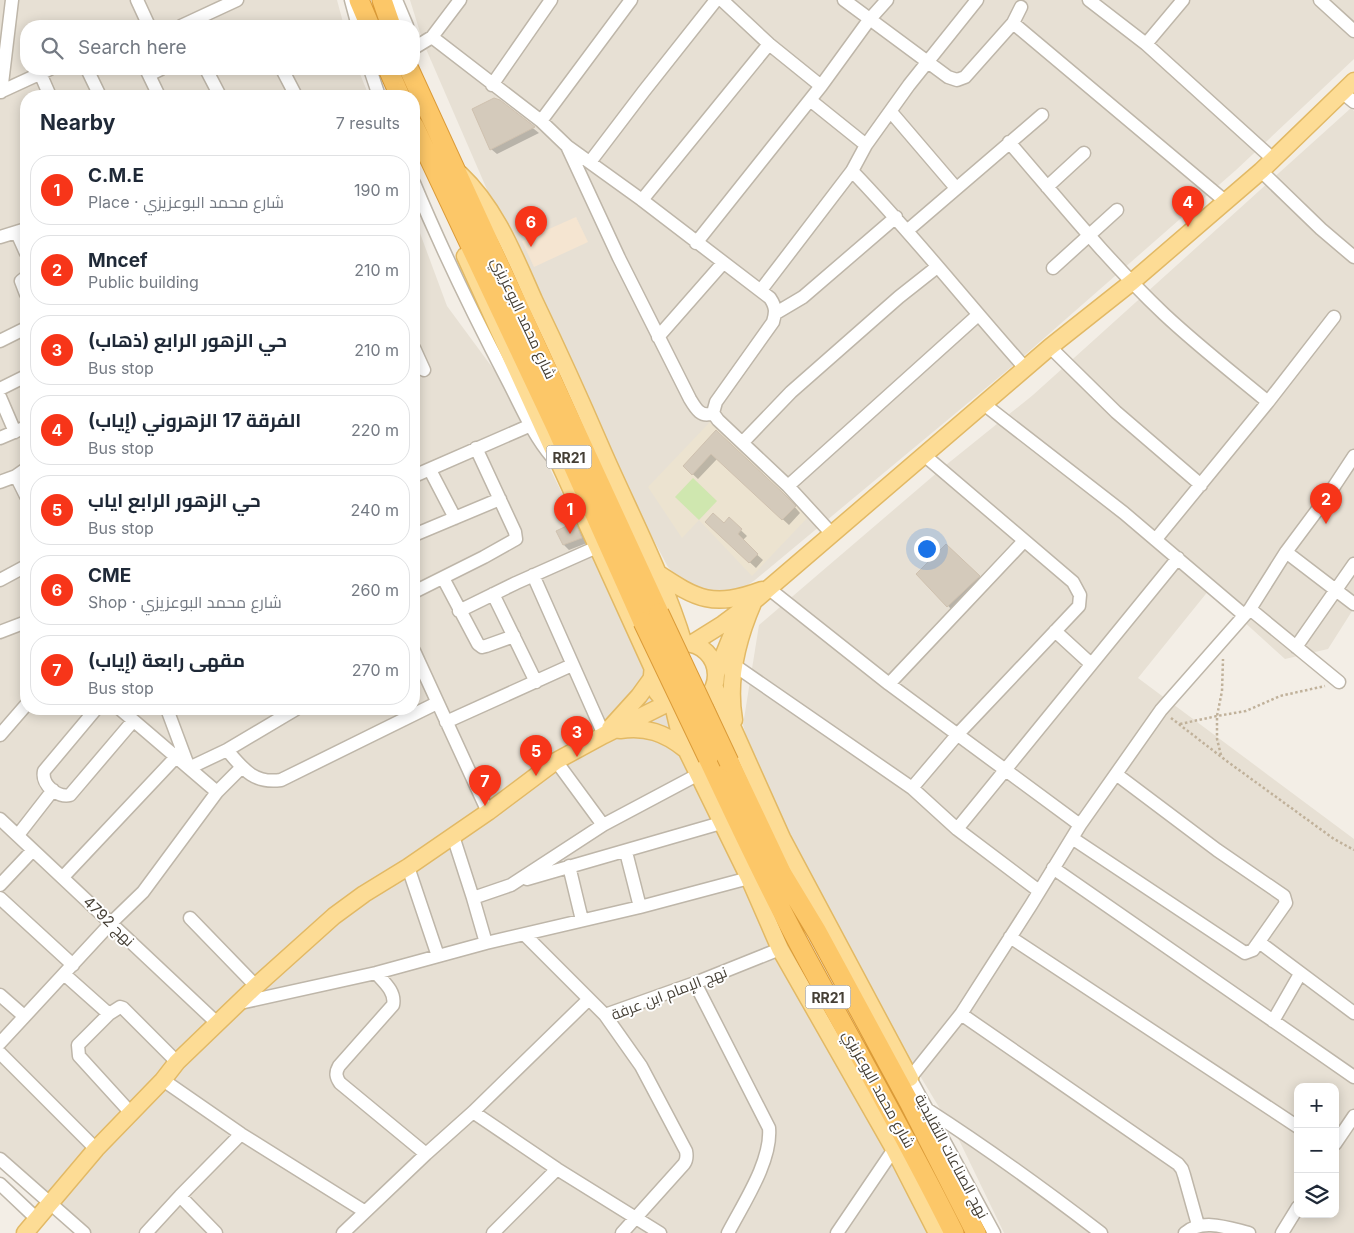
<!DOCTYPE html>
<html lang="en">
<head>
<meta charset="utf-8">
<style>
  :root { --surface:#fff; --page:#f2f2f3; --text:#1f2937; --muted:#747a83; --line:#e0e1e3; --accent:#f73519 }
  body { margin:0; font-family:Inter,Cairo,sans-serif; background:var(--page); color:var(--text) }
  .controls { position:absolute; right:15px; bottom:15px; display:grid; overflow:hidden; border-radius:10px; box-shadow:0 2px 12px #0003 }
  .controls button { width:45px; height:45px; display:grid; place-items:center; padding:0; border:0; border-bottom:1px solid var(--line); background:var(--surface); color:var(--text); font:25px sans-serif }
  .you { position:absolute; left:926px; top:548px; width:18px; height:18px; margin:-12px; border:4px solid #fff; border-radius:50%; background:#1a73e8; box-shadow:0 0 0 8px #1a73e833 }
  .badge { display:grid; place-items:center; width:32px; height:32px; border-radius:50%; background:var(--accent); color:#fff; font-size:16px; font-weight:700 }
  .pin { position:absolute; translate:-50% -41px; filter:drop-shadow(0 1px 2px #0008) }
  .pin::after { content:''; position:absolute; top:26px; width:18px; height:15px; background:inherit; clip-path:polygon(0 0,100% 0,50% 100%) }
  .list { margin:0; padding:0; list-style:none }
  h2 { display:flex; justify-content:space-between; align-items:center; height:65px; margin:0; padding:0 20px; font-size:21px }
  h2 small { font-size:16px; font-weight:400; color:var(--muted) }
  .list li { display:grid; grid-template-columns:32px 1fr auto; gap:15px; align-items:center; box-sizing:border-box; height:70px; margin:0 10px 10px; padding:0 10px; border:1px solid var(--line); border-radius:20px }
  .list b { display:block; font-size:19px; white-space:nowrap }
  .list p { margin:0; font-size:16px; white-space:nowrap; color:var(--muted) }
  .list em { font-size:16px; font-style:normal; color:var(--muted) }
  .icon { flex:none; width:28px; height:28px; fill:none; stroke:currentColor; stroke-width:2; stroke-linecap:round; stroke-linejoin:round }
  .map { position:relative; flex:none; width:1354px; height:1233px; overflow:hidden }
  .search { position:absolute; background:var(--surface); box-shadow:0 2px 12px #0003; left:20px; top:20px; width:400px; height:55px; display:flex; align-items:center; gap:12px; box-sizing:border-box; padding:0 18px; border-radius:20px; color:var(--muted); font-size:19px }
  .panel { position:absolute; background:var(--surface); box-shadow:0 2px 12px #0003; left:20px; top:90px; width:400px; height:625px; border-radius:20px }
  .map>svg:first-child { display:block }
</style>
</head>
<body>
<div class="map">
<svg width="1354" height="1233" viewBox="0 0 1354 1233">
  <rect width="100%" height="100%" fill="#f3eee6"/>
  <path fill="#e7e0d4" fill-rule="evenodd" d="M0 0H337L344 26H26V69H358L369 96H26V709H414V217L447 306 514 397 604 577 650 682 744 865 881 1112 937 1233H76L0 1155Z
    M410 0H1354V59L1236 170 1010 368 755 580 742 589 721 595 685 586 668 567 637 509 495 208 423 42Z
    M1351 108 1354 111V608L1328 649 1285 659 1209 590 1138 678 1354 839V1233H1004L960 1142 896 1036 757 774 743 725 759 625 946 465 1033 395ZM1298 1087H1335V1214H1298Z"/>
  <path fill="#f5e5d1" d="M576 217 588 242 534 267 522 241Z"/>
  <path fill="#ece3d0" d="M710 422 810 515 752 576 699 520 682 538 648 487Z"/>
  <path fill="#cfe7af" d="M693 478 717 501 699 520 675 497Z"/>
  <path fill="#0003" d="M499 101 539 133 497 154 491 149Z
    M716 432 788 499 800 513 789 525 717 459 698 479 684 466Z
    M729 519 747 536 742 541 763 560 756 568 706 522 724 524Z
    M575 523 580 529 587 543 569 550 564 545Z
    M946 546 984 582 954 612 917 574Z"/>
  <path fill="#d4cabb" stroke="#cfc1af" d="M494 98 500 100 535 127 490 150 472 109Z
    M716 430 782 492 796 506 782 520 711 454 692 475 683 466Z
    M713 513 724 523 729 517 742 529 738 534 758 554 749 563 705 522Z
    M575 522 582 538 563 545 556 531Z
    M946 544 980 576 947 607 916 574Z"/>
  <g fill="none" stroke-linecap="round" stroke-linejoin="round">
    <defs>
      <path id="minor" d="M137 0 149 26
        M351 0 358 26
        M396 0 407 26
        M722 0 769 44 821 86
        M844 0 948 77 957 80 965 77 1013 23 1021 7
        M1089 0 1146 44 1273 159
        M1320 0 1354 31
        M1013 23 1225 201
        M181 26 237 0
        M432 37 541 121 567 146 642 200 770 298C776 307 776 312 773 322L716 402 713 413 718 420 788 486 832 534
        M1146 44 1183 0
        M414 48 432 37 460 0
        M87 69 100 96
        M146 69 159 96
        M206 69 220 96
        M282 69 296 96
        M370 69 379 96
        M40 73 50 96
        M149 75 161 69
        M492 85 551 0
        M0 92 50 69
        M1 92 12 0
        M1343 93 1354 102
        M810 100 866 145
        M891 112 956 188
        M541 121 631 0
        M1009 142C1059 200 1108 261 1164 314 1197 345 1233 373 1268 402
        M567 146 619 258 690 399C696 409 701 418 713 413
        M590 162 644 91 716 0
        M852 171C913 234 967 303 1026 369
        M1261 171 1321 229 1354 257
        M414 183C442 250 474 316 508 381 521 406 533 435 552 457
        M1047 187 1084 153
        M642 200 769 44
        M908 230 1042 115
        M17 233 26 253
        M0 237 26 229
        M696 243 821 86 869 20 887 0
        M1053 268 1117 210
        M26 277 21 281 26 294
        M761 290 852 171 866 145 909 85 977 0
        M776 313 803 297 896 217
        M658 337 723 263
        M0 341 26 328
        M1050 347 1116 412 1201 485
        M414 348 424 370
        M0 389 26 376
        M0 397 15 432
        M985 405 1124 513 1244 615
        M0 438 26 427
        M743 442 791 392 899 297 937 267
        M430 470 455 518
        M16 476 26 469
        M414 476 531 425
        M0 482 16 476 26 496
        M788 486 978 315
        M414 535 500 499
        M1156 539 1268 402 1334 317
        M1286 552 1354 604
        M533 575 604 735
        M443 578 478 644 482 647 486 646 514 636
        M0 580 26 566
        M768 588 889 684 1080 825
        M414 592 484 557 516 539 515 532 476 448
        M493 594 536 682
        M1250 609 1339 682
        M459 611 516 583 597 547
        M1055 631 1091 664
        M0 632 26 622
        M1296 647 1354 564
        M414 651 488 812
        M734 665 912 788 957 829 1039 891
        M889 684 1024 541
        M96 709 44 771C41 785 58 798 70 795L133 721
        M120 709 217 792
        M167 709 189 768 227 750 296 709
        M446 722 572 665
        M0 735 26 705
        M227 750C243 769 254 784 281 780L437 703
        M556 761 603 825
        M912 788 957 735 1079 606 1080 595 1073 582 924 455
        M0 819 217 1023
        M957 829 1178 558
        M18 835 53 790
        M453 836 473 898 486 943
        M1072 838 1245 953 1253 950 1286 903 1284 896 1217 850 1116 774
        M626 852 640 907
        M569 866 582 920
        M408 867 438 956
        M1053 868 1354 1077
        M63 877 176 757
        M527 879 721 823
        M0 885 33 850
        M0 898 73 965
        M473 898 511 885 603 825 697 775
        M190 918 256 986
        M525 935 605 1015
        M1010 937 1298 1127
        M1259 942 1354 1013
        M376 973C384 982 396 992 393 1005L339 1066C335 1073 336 1077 340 1083L426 1154
        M64 974 109 1014
        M695 983 769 1128C772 1161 743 1204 728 1233
        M0 995 24 1016
        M240 1003 376 973 486 943 640 907 749 878
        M961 1014 1178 1164 1182 1169 1184 1175 1198 1225
        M1273 1021 1300 974
        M0 1043 111 923 143 892 217 792 242 767
        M0 1053 96 1149
        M163 1080 241 1134 364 1211
        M928 1110C987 1148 1045 1190 1101 1233
        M130 1112 79 1056 78 1045 109 1014 120 1007 123 1008 177 1062
        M473 1112 557 1169 660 1233
        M1335 1144 1354 1116
        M0 1159 84 1233
        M0 1184 37 1219
        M180 1196 216 1233
        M146 1233 180 1196 241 1134
        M343 1233 426 1154 473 1112 589 999
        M493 1233 557 1169
        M622 1233 684 1164C687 1160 687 1156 686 1151L641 1066 605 1015 695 983 780 949
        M837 1233 894 1149
        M994 1233 910 1078 961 1014 1031 905 1080 825 1161 710 1250 609 1286 552 1327 497 1354 456
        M1185 1233C1203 1218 1228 1228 1249 1233
        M1282 1233 1298 1207"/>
      <path id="major" d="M460 174C496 208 514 255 534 300 557 348 579 396 600 445 628 510 663 575 684 644
        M465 256 653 669
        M656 572C698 600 713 608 762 590
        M652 675a32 32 0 1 1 64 0a32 32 0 1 1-64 0Z
        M691 644 723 624 754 601 1050 347 1132 282 1261 171 1354 81
        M716 674 735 627
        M714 686 782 838 910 1078
        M673 705 681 739 749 878 780 949 894 1149 937 1233
        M734 720C727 680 737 640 753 603
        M610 728 639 696 652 678
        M620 730C646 726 665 733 685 749
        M25 1233 96 1149 163 1080 177 1062 256 986 334 916 364 894 408 867 488 812 556 761 604 735 668 703"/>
      <path id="highway" d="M359 0 370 26
        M382 0 391 26
        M388 69 400 96
        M409 69 659 613
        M414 126 556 427 643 622
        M708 758C737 820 766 882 798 942 850 1039 905 1134 954 1233
        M729 762 782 874 817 932 909 1102 976 1233"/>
    </defs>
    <use href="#minor" stroke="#beb6a9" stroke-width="15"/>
    <use href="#major" stroke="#e2b965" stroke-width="19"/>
    <use href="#highway" stroke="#db9b38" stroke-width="21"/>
    <path stroke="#c0b19a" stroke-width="2.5" stroke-dasharray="2.5 2.5" stroke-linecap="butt" d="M1171 718 1228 762 1334 839 1354 850
      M1180 724 1217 716 1246 711 1280 696 1325 686
      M1221 755 1217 739V716L1222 691 1223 659"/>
    <use href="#minor" stroke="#fff" stroke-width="12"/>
    <use href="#major" stroke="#fddc95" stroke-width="16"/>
    <use href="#highway" stroke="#fcc768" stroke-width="19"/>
    <defs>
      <path id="highway-bridge" d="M659 613 729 762
        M643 622 708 758"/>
    </defs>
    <use href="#highway-bridge" stroke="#db9b38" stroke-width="21" stroke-linecap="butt"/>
    <use href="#highway-bridge" stroke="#fcc768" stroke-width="19"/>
  </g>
  <g text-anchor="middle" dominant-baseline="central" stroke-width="4" stroke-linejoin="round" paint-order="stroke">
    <g fill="#fff" stroke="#7d7972" stroke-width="1">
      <rect x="546.5" y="445.5" width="45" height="23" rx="4"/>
      <rect x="805.5" y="985.5" width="45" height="23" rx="4"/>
    </g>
    <g font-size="14" font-weight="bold" fill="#453f35">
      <text x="569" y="457">RR21</text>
      <text x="828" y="997">RR21</text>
    </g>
    <g font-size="15" fill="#453f35" stroke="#fff">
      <text transform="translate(524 318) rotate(65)">شارع محمد البوعزيزي</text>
      <text transform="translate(109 921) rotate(44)">نهج 4792</text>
      <text transform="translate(669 993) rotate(-21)">نهج الإمام ابن عرفة</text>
      <text transform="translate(879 1089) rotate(61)">شارع محمد البوعزيزي</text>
      <text transform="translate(952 1156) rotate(62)">نهج الصناعات التقليدية</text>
    </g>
  </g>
</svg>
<div class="controls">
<button>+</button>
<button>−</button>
<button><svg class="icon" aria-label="layers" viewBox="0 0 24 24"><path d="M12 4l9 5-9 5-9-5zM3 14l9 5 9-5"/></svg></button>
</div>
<div class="you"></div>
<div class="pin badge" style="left:570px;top:534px">1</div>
<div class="pin badge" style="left:1326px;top:524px">2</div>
<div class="pin badge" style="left:577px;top:757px">3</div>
<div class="pin badge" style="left:1188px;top:227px">4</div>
<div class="pin badge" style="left:536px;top:776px">5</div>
<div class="pin badge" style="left:531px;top:247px">6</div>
<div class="pin badge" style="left:485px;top:806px">7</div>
<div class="search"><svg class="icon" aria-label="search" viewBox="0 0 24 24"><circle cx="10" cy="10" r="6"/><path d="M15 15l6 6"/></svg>Search here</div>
<section class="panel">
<h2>Nearby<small>7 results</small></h2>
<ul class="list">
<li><span class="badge">1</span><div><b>C.M.E</b><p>Place · شارع محمد البوعزيزي</p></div><em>190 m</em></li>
<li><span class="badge">2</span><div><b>Mncef</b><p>Public building</p></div><em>210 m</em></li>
<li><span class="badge">3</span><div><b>حي الزهور الرابع (ذهاب)</b><p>Bus stop</p></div><em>210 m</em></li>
<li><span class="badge">4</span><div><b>الفرقة 17 الزهروني (إياب)</b><p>Bus stop</p></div><em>220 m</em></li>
<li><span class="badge">5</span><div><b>حي الزهور الرابع اياب</b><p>Bus stop</p></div><em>240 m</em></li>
<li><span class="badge">6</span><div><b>CME</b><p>Shop · شارع محمد البوعزيزي</p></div><em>260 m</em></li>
<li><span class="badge">7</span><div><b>مقهى رابعة (إياب)</b><p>Bus stop</p></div><em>270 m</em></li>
</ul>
</section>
</div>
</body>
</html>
